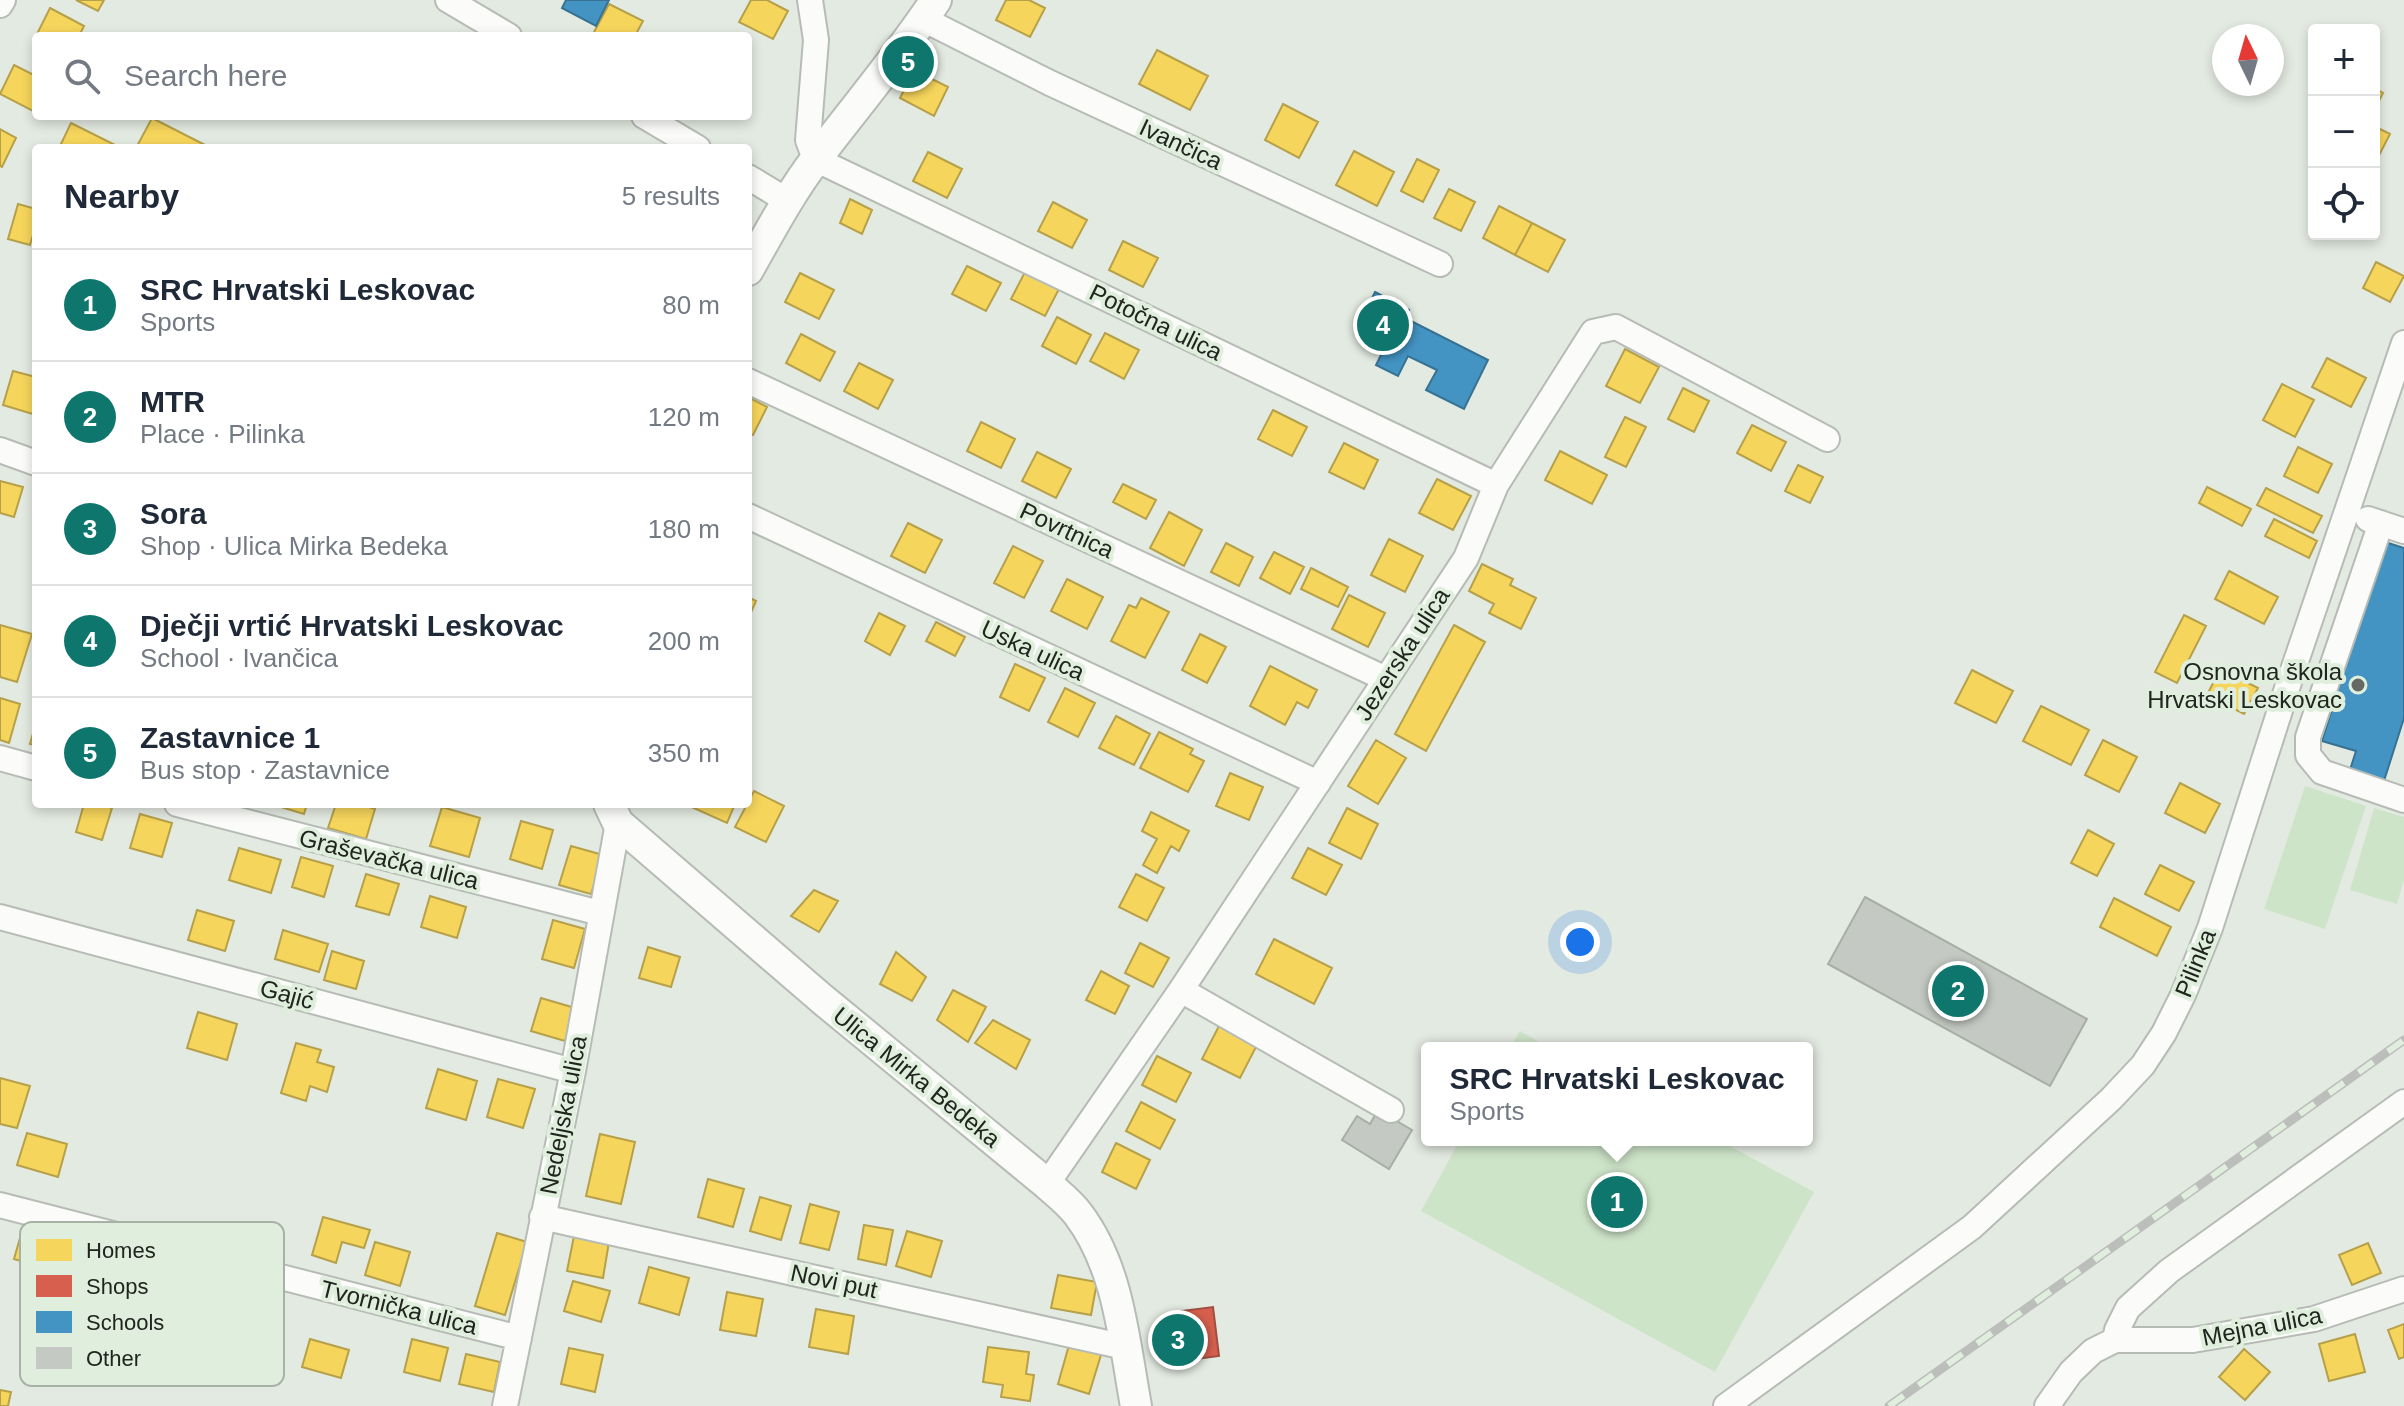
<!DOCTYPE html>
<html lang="en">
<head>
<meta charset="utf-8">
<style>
  :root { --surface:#fff; --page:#f6f6f7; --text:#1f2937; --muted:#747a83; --line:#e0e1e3; --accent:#0f766e }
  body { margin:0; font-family:Helvetica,sans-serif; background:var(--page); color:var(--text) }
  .controls { position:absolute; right:24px; top:24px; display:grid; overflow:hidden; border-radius:8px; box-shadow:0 4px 12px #0003 }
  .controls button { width:72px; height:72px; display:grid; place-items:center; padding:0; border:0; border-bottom:2px solid var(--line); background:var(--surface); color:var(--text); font:40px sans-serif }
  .compass { position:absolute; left:2212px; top:24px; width:72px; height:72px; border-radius:50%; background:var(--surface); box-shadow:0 4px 12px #0003; rotate:355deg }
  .you { position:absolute; left:1580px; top:942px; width:28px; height:28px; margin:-20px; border:6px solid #fff; border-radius:50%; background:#1a73e8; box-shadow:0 0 0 12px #1a73e833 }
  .badge { display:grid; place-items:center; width:52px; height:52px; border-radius:50%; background:var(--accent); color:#fff; font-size:26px; font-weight:700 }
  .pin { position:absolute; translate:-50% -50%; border:4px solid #fff; box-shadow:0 2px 8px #0006 }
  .popup { position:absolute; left:1421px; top:1042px; width:392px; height:104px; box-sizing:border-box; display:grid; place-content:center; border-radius:8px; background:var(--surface); filter:drop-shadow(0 2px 6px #0005); font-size:26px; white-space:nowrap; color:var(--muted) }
  .popup b { font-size:30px; color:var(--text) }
  .popup::after { content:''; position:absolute; left:50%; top:100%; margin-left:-16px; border:16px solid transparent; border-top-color:var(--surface) }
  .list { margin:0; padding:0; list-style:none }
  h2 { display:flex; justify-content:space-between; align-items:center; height:104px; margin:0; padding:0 32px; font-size:34px }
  h2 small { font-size:26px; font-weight:400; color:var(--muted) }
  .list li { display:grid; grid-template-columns:52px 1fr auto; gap:24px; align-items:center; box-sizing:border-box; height:112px; padding:0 32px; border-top:2px solid var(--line) }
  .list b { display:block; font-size:30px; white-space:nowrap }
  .list p { margin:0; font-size:26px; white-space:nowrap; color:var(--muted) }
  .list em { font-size:26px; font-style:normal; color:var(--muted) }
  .icon { flex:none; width:44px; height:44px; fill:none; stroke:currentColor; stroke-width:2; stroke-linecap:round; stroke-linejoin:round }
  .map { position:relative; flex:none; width:2404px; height:1406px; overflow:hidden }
  .search { position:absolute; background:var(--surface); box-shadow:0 4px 12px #0003; left:32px; top:32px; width:720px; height:88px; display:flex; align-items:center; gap:20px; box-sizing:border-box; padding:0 28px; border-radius:8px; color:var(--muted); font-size:30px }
  .panel { position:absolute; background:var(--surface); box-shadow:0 4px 12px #0003; left:32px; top:144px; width:720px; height:664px; border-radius:8px }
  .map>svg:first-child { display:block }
</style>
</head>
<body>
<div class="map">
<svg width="2404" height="1406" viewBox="0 0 2404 1406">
  <rect width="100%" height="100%" fill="#e3eae1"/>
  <path fill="#cee4c9" d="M2305 786 2366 806 2325 929 2264 909Z
    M2374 808 2404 817V879L2397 904 2350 890Z
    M1520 1031 1550 1048H1510Z
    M1460 1140H1719L1814 1192 1715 1372 1421 1211Z"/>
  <path fill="#f6d55c" stroke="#b6a049" stroke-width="2" d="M76 0H104L98 11Z
    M751 0H767L788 11 773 39 739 22Z
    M1006 0H1029L1045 8 1030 37 996 20Z
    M609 4 643 21 635 36H601L594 32Z
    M50 8 84 26 79 36H36Z
    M1157 50 1208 76 1190 110 1139 84Z
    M14 65 36 76V105L33 111 0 94Z
    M914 70 948 87 934 116 900 98Z
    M2374 88 2383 93 2374 111Z
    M1283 104 1318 122 1299 158 1265 140Z
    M152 118 205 145 203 148H136Z
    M71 123 121 148H59Z
    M2374 126 2390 134 2374 165Z
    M0 129 16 138 2 167 0 166Z
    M1354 151 1394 172 1377 206 1336 185Z
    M928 152 962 169 947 198 913 181Z
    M1417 159 1439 170 1423 202 1401 191Z
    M1449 189 1475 202 1461 231 1434 218Z
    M850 199 872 210 862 234 840 223Z
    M1053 202 1087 220 1072 248 1038 231Z
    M18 204 36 209V225L30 245 8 239Z
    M1499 206 1532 223 1515 255 1483 238Z
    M1532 223 1565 240 1548 272 1515 255Z
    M1123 241 1158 258 1143 287 1109 270Z
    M2376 262 2404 276 2390 302 2363 288Z
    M967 266 1001 283 986 311 952 294Z
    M1026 270 1060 287 1045 316 1011 299Z
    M800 273 834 290 819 319 785 302Z
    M1057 317 1091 335 1076 364 1042 346Z
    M1105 333 1139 350 1124 379 1090 361Z
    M801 334 835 352 820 381 786 363Z
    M1625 349 1659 367 1640 403 1606 386Z
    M2327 358 2366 378 2351 407 2312 387Z
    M859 363 893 380 878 409 844 391Z
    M13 371 36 377V415L3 405Z
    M2282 384 2314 400 2295 437 2263 420Z
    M1683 388 1709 401 1694 432 1668 419Z
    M748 397 767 407 753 435 748 433Z
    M1273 410 1307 427 1292 456 1258 439Z
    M1625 417 1646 427 1626 467 1605 457Z
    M981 422 1015 439 1001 468 967 451Z
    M1752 425 1786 442 1771 471 1737 453Z
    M1344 443 1378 460 1364 489 1329 472Z
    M2298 447 2332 464 2318 493 2284 476Z
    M1560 451 1607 475 1592 504 1545 480Z
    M1037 452 1071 469 1056 498 1022 481Z
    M1798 465 1823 477 1810 503 1785 491Z
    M1437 479 1471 496 1453 530 1419 513Z
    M0 481 23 487 14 517 0 513Z
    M1123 484 1156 500 1146 519 1113 502Z
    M2207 487 2251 509 2242 526 2199 503Z
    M2266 488 2322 516 2313 533 2257 505Z
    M1169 512 1202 530 1184 566 1150 548Z
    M2274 519 2317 541 2309 558 2265 536Z
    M908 523 942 540 925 573 891 556Z
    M1389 539 1423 556 1405 592 1371 575Z
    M1226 543 1253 557 1239 586 1211 572Z
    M1013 546 1043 561 1024 598 994 583Z
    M1274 552 1304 567 1290 594 1260 578Z
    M1482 564 1513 579 1510 585 1536 598 1521 629 1489 613 1494 604 1469 591Z
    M1311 568 1348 587 1338 607 1301 589Z
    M2229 571 2278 597 2264 624 2215 599Z
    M1067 579 1103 597 1087 629 1051 611Z
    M1349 595 1385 613 1368 647 1332 629Z
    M748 597 756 601 748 619Z
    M1141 598 1169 612 1145 658 1111 641 1129 605 1136 608Z
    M879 613 905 626 890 655 865 641Z
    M2184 615 2206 626 2177 683 2155 672Z
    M936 622 965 637 955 656 926 641Z
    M0 625 32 634 17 682 0 677Z
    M1454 625 1485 642 1426 751 1395 734Z
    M1200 634 1226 647 1207 683 1182 670Z
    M1015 664 1045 678 1029 711 1000 697Z
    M1270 666 1317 690 1308 708 1297 702 1285 725 1250 706Z
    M2220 669 2258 688 2244 714 2207 695Z
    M1972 670 2013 691 1996 723 1955 703Z
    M1065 688 1095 703 1078 737 1048 722Z
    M0 698 20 704 9 743 0 740Z
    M2041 706 2089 730 2071 765 2023 741Z
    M1116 716 1150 734 1134 765 1099 748Z
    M36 723V745L30 744Z
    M1159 732 1193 749 1190 754 1204 761 1188 792 1140 768Z
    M1376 740 1406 758 1378 804 1348 786Z
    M2103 740 2137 757 2119 792 2085 775Z
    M1230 773 1263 787 1249 820 1216 806Z
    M2180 783 2220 804 2205 833 2165 813Z
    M754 791 784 806 766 842 735 827Z
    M84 804H100L112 808 102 840 76 832Z
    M271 804H307L304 814Z
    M336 804H359L375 809 366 839 328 828Z
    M685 804H735L727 823Z
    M442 807 480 818 469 857 430 846Z
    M1347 808 1378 824 1361 859 1329 843Z
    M1151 812 1189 831 1179 851 1171 846 1157 873 1143 865 1157 839 1142 831Z
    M140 814 172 823 162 857 130 848Z
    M521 821 553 830 542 869 510 859Z
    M2088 830 2114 844 2097 876 2071 863Z
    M571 846 603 855 591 894 559 885Z
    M239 848 281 860 271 893 229 880Z
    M1308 848 1342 865 1326 895 1292 878Z
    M301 857 333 866 324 897 292 887Z
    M2160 865 2194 882 2179 911 2145 894Z
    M366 874 399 884 389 915 356 906Z
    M1136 874 1164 888 1147 921 1119 907Z
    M814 890 838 901 819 932 791 916Z
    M430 896 466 907 457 938 421 927Z
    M2114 898 2171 927 2157 956 2100 927Z
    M197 910 234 921 225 951 188 940Z
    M553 920 585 929 574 968 542 959Z
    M283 930 328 944 319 972 275 959Z
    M1274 939 1332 968 1314 1004 1256 974Z
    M1140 943 1169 958 1153 987 1125 973Z
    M648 947 680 957 671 987 639 978Z
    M332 951 364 961 356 989 324 980Z
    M896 952 926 977 912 1001 880 984Z
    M1101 971 1129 986 1115 1014 1086 1000Z
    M953 990 986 1007 968 1042 937 1020Z
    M541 998 575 1008 565 1041 531 1031Z
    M198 1012 237 1024 227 1060 187 1048Z
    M993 1020 1030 1040 1016 1069 975 1043Z
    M1220 1024 1258 1043 1240 1078 1202 1059Z
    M296 1043 321 1050 317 1062 334 1067 327 1092 310 1086 306 1101 281 1093Z
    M1157 1056 1191 1073 1176 1102 1142 1085Z
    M438 1069 477 1081 466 1120 426 1108Z
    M0 1078 30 1086 17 1128 0 1124Z
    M498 1079 535 1089 523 1128 487 1117Z
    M1141 1102 1175 1120 1160 1149 1126 1131Z
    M27 1133 67 1144 58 1177 17 1165Z
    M600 1134 635 1142 621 1204 586 1196Z
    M1116 1143 1150 1160 1136 1189 1102 1172Z
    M708 1179 744 1189 733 1227 698 1217Z
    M760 1197 791 1206 781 1240 750 1231Z
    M810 1204 839 1212 829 1250 800 1243Z
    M323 1217 370 1230 364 1248 342 1242 336 1263 312 1255Z
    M864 1225 893 1230 886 1265 858 1259Z
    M22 1231 54 1241 46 1268 14 1259Z
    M907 1231 942 1241 931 1277 896 1266Z
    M497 1233 527 1242 505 1315 475 1306Z
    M574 1236 609 1242 603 1278 567 1271Z
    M375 1242 410 1252 400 1286 365 1275Z
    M2368 1243 2381 1273 2352 1285 2339 1255Z
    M85 1250 116 1259 107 1290 76 1280Z
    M649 1267 689 1278 679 1315 639 1303Z
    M1058 1275 1097 1282 1091 1315 1051 1308Z
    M187 1277 230 1290 222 1317 179 1305Z
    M573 1281 610 1291 601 1322 564 1311Z
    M244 1291 276 1300 267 1330 235 1320Z
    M727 1292 763 1299 756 1336 720 1330Z
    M816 1309 854 1316 848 1354 809 1347Z
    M2404 1324V1357L2399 1359 2388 1330Z
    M2355 1334 2365 1372 2329 1381 2319 1344Z
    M310 1339 349 1350 341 1378 302 1367Z
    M412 1339 448 1348 440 1381 404 1372Z
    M1069 1345 1101 1355 1089 1394 1058 1384Z
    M988 1347 1029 1352 1026 1374 1034 1375 1030 1401 1001 1397 1003 1385 983 1382Z
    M569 1348 603 1355 595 1392 561 1384Z
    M2244 1349 2270 1372 2245 1400 2219 1377Z
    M466 1354 500 1362 494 1392 459 1384Z
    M0 1390 11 1392 8 1406H0Z"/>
  <path fill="#d6604d" stroke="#9f4e3f" stroke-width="2" d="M1213 1307 1219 1356 1174 1362 1170 1330 1183 1328 1181 1311Z"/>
  <path fill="#4393c3" stroke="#387292" stroke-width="2" d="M566 0H609L596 26 562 8Z
    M1375 292 1409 310 1405 318 1488 360 1464 409 1426 390 1437 370 1408 356 1398 376 1376 365 1386 345 1356 330Z
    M2385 542 2404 548V718L2383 784 2349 773 2356 751 2322 741Z"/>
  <path fill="#c4cac3" stroke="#a8ada6" stroke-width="2" d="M1865 897 2087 1019 2050 1086 1828 964Z
    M1378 1110 1412 1130 1389 1169 1342 1140 1357 1116 1370 1124Z"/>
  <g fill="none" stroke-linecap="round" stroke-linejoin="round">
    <defs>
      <path id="minor" d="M448 0 509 36
        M810 0 816 40 808 140 815 159 1496 485
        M0 5 3 0
        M923 19 1050 83 1440 264
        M644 116 698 148
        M748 177 788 201
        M748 381 1386 679
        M0 450 36 463
        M748 516 1318 783
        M2368 519 2404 531
        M2381 523 2308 737V755L2322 772 2404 800
        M0 758 36 768
        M177 804 600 913
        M0 917 573 1071
        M1181 990 1391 1110
        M1047 1184 1181 990 1466 558 1496 485 1593 332 1616 327 1827 439
        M0 1205 519 1338
        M542 1217 1125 1347
        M2115 1340 2117 1330 2128 1308 2169 1271 2404 1102
        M505 1406 573 1071 618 823
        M1726 1406 1972 1227 2111 1099 2143 1065 2164 1033 2183 995 2210 928 2290 679 2404 343
        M2047 1406 2071 1372 2093 1351 2115 1340H2193L2314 1319 2404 1289"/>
      <path id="major" d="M748 270C769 233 790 193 816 159 856 106 899 56 936 0
        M609 804 618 823 822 999 1047 1184C1057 1193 1070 1203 1078 1214 1119 1268 1124 1341 1136 1406"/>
    </defs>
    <use href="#minor" stroke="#b6bcb5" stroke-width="28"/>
    <use href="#major" stroke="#b6bcb5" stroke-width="34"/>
    <use href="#minor" stroke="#fbfcfa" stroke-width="24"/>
    <use href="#major" stroke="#fbfcfa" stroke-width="30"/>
    <defs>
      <path id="rail" d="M1889 1406 2404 1040"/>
    </defs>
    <use href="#rail" stroke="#bcbebc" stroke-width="9"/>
    <use href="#rail" stroke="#e0eedd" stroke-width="6" stroke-dasharray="18" stroke-linecap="butt"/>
  </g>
  <circle fill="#646a62" stroke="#e0eedd" stroke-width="3" cx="2358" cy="685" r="8"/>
  <g text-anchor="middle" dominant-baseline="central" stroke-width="8" stroke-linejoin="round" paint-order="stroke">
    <g font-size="24" fill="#20251e" stroke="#e0eedd">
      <text transform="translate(1181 144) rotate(25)">Ivančica</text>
      <text transform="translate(1156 322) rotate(26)">Potočna ulica</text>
      <text transform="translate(1067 530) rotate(25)">Povrtnica</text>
      <text transform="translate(1033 650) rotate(25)">Uska ulica</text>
      <text transform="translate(1402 654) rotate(-57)">Jezerska ulica</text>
      <text transform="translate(389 859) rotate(14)">Graševačka ulica</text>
      <text transform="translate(2195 963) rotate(-68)">Pilinka</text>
      <text transform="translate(287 994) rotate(15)">Gajić</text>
      <text transform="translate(917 1077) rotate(39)">Ulica Mirka Bedeka</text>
      <text transform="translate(563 1115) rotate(-79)">Nedeljska ulica</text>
      <text transform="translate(834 1281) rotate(12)">Novi put</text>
      <text transform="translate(399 1307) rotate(14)">Tvornička ulica</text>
      <text transform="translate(2262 1326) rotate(-11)">Mejna ulica</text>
    </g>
    <g font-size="24" fill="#20251e" stroke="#e0eedd" text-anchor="end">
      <text x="2342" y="671">Osnovna škola<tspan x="2342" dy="28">Hrvatski Leskovac</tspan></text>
    </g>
  </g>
  <rect x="20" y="1222" width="264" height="164" rx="12" fill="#e0eedd" stroke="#a6b2a4" stroke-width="2"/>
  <rect x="36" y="1239" width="36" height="22" fill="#f6d55c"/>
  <rect x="36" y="1275" width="36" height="22" fill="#d6604d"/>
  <rect x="36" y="1311" width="36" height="22" fill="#4393c3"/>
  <rect x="36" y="1347" width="36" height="22" fill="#c4cac3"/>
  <g font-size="22" fill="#20251e">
    <text x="86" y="1258">Homes</text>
    <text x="86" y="1294">Shops</text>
    <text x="86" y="1330">Schools</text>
    <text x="86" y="1366">Other</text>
  </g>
</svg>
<div class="controls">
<button>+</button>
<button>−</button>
<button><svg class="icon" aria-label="locate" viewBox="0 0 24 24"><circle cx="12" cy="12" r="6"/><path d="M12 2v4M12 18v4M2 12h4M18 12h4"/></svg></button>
</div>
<svg class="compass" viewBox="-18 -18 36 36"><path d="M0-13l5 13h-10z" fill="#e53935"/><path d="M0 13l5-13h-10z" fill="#747a83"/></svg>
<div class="you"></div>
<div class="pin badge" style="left:1617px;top:1202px">1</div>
<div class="popup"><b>SRC Hrvatski Leskovac</b>Sports</div>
<div class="pin badge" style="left:1958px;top:991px">2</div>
<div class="pin badge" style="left:1178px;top:1340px">3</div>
<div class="pin badge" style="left:1383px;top:325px">4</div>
<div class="pin badge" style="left:908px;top:62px">5</div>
<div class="search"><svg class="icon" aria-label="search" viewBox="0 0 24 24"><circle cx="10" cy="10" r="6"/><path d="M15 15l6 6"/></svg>Search here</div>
<section class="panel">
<h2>Nearby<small>5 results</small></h2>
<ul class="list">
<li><span class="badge">1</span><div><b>SRC Hrvatski Leskovac</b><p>Sports</p></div><em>80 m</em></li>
<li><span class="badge">2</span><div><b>MTR</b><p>Place · Pilinka</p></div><em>120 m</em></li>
<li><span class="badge">3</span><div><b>Sora</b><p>Shop · Ulica Mirka Bedeka</p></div><em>180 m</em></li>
<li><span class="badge">4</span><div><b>Dječji vrtić Hrvatski Leskovac</b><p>School · Ivančica</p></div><em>200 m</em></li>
<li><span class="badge">5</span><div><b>Zastavnice 1</b><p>Bus stop · Zastavnice</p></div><em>350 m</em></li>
</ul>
</section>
</div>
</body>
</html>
